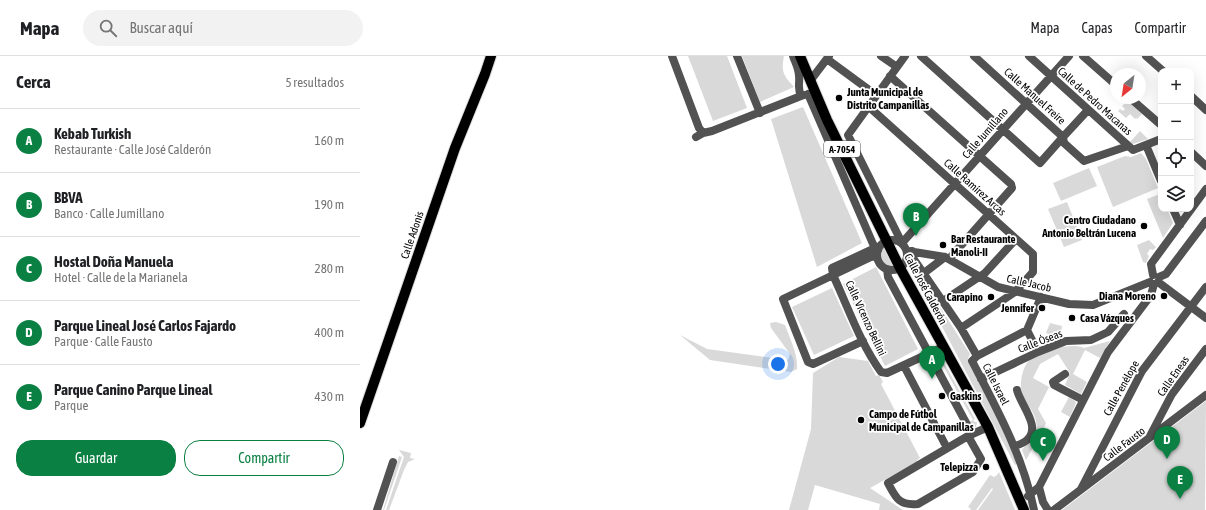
<!DOCTYPE html>
<html lang="es">
<head>
<meta charset="utf-8">
<style>
  :root { --surface:#fff; --page:#f2f2f2; --text:#202124; --muted:#757577; --line:#e0e0e0; --accent:#0b8043 }
  body { margin:0; font-family:"Asap Condensed",sans-serif; background:var(--page); color:var(--text) }
  .controls { position:absolute; right:12px; top:12px; display:grid; overflow:hidden; border-radius:8px; box-shadow:0 4px 16px #0002 }
  .controls button { width:36px; height:36px; display:grid; place-items:center; padding:0; border:0; border-bottom:1px solid var(--line); background:var(--surface); color:var(--text); font:20px sans-serif }
  .compass { position:absolute; left:750px; top:12px; width:36px; height:36px; border-radius:50%; background:var(--surface); box-shadow:0 4px 16px #0002; rotate:210deg }
  .you { position:absolute; left:418px; top:308px; width:14px; height:14px; margin:-10px; border:3px solid #fff; border-radius:50%; background:#1a73e8; box-shadow:0 0 0 6px #1a73e833 }
  .badge { display:grid; place-items:center; width:26px; height:26px; border-radius:50%; background:var(--accent); color:#fff; font-size:13px; font-weight:700 }
  .pin { position:absolute; translate:-50% -33px; filter:drop-shadow(0 1px 2px #0008) }
  .pin::after { content:''; position:absolute; top:21px; width:14px; height:12px; background:inherit; clip-path:polygon(0 0,100% 0,50% 100%) }
  .list { margin:0; padding:0; list-style:none }
  h2 { display:flex; justify-content:space-between; align-items:center; height:52px; margin:0; padding:0 16px; font-size:17px }
  h2 small { font-size:13px; font-weight:400; color:var(--muted) }
  .list li { display:grid; grid-template-columns:26px 1fr auto; gap:12px; align-items:center; box-sizing:border-box; height:64px; padding:0 16px; border-top:1px solid var(--line) }
  .list b { display:block; font-size:15px; white-space:nowrap }
  .list p { margin:0; font-size:13px; white-space:nowrap; color:var(--muted) }
  .list em { font-size:13px; font-style:normal; color:var(--muted) }
  .actions { display:flex; gap:8px; padding:12px 16px }
  .actions a { flex:1; padding:9px 0; border:1px solid var(--accent); border-radius:16px; text-align:center; font-size:14px; color:var(--accent) }
  .actions .main { background:var(--accent); color:#fff }
  .icon { flex:none; width:22px; height:22px; fill:none; stroke:currentColor; stroke-width:2; stroke-linecap:round; stroke-linejoin:round }
  .map { position:relative; flex:none; width:846px; height:454px; overflow:hidden }
  header { display:flex; align-items:center; gap:24px; box-sizing:border-box; height:56px; padding:0 20px; background:var(--surface); border-bottom:1px solid var(--line) }
  header strong { font-size:19px }
  nav { display:flex; gap:22px; margin-inline-start:auto; font-size:14px }
  .search { width:280px; height:36px; background:var(--page); display:flex; align-items:center; gap:10px; box-sizing:border-box; padding:0 14px; border-radius:22px; color:var(--muted); font-size:15px }
  main { display:flex }
  aside { flex:1; background:var(--surface) }
  .map>svg:first-child { display:block }
</style>
</head>
<body>
<header>
<strong>Mapa</strong>
<div class="search"><svg class="icon" aria-label="search" viewBox="0 0 24 24"><circle cx="10" cy="10" r="6"/><path d="M15 15l6 6"/></svg>Buscar aquí</div>
<nav><a>Mapa</a><a>Capas</a><a>Compartir</a></nav>
</header>
<main>
<aside>
<h2>Cerca<small>5 resultados</small></h2>
<ul class="list">
<li><span class="badge">A</span><div><b>Kebab Turkish</b><p>Restaurante · Calle José Calderón</p></div><em>160 m</em></li>
<li><span class="badge">B</span><div><b>BBVA</b><p>Banco · Calle Jumillano</p></div><em>190 m</em></li>
<li><span class="badge">C</span><div><b>Hostal Doña Manuela</b><p>Hotel · Calle de la Marianela</p></div><em>280 m</em></li>
<li><span class="badge">D</span><div><b>Parque Lineal José Carlos Fajardo</b><p>Parque · Calle Fausto</p></div><em>400 m</em></li>
<li><span class="badge">E</span><div><b>Parque Canino Parque Lineal</b><p>Parque</p></div><em>430 m</em></li>
</ul>
<div class="actions"><a class="main">Guardar</a><a>Compartir</a></div>
</aside>
<div class="map">
<svg width="846" height="454" viewBox="0 0 846 454">
  <rect width="100%" height="100%" fill="#fff"/>
  <path fill="#d9d9d9" d="M328 0H367L387 52 353 65Z
    M382 0H424C421 16 423 19 434 31L400 46Z
    M767 45 782 58 777 63 776 62 775 63 770 58 766 62 758 55 760 53 763 55 765 53 762 50Z
    M443 51 502 187 457 211 411 63Z
    M780 75 788 83 773 88 770 86Z
    M781 97 786 103 798 132 753 151 737 111 765 100 771 101Z
    M729 112 737 130 701 145 693 127Z
    M800 138 801 153H807L813 167 803 182 787 143Z
    M707 146 722 184 704 191 688 153Z
    M789 184 796 191 793 194 790 193 787 198 789 200 786 207 783 206 777 189Z
    M523 191 533 211C522 212 516 200 523 191Z
    M516 211 558 293 525 310 483 228Z
    M564 226 610 298 608 303 609 308 652 389 658 407 655 409 560 229Z
    M472 232 494 280 454 299 432 251Z
    M416 266 425 269C430 283 438 298 437 313L431 316 350 304 320 279 347 293 428 304 430 298 411 272 410 267Z
    M690 267 702 270 700 282 689 285 691 279 686 277Z
    M750 285 740 302 725 294 713 318 727 326 721 338 705 329 710 317 698 298 680 308 673 322 689 331 678 353 686 367 680 383 694 391 691 396 675 388 666 404 662 394C666 388 674 381 676 374 680 356 659 345 661 328 661 321 663 313 667 307 670 304 675 299 679 297 689 293 714 287 724 292Z
    M479 301 508 305 516 320 519 319 523 326 521 328 560 402 557 404V406L510 432 543 454H519L520 448 455 429 448 454H429L451 373 453 317Z
    M582 303 615 363 613 364 615 366H617L616 371 614 372 611 371 609 366 613 364 580 304Z
    M709 341 715 345 716 347 710 361 701 356Z
    M846 345 845 454H702Z
    M39 394 51 397 50 402 55 403 48 406 44 414 29 454H26L44 401Z
    M39 400 42 401 24 454H23Z
    M639 416 655 454H618L633 433 632 432 616 454H610L611 453 608 451 630 419 634 421 637 419Z"/>
  <g fill="none" stroke-linecap="round" stroke-linejoin="round">
    <defs>
      <path id="major" d="M440 0 467 64 540 212 628 371 664 454
        M0 367 95 92 125 18 131 0"/>
    </defs>
    <use href="#major" stroke="#dbdbdb" stroke-width="12"/>
    <path stroke="#525252" stroke-width="8" d="M312 0 339 72 343 77
      M377 0 400 57
      M433 0C435 6 439 13 439 20 440 29 437 30 441 40L444 39
      M521 0 537 11
      M561 0 680 107 703 81
      M614 0 703 81 728 54
      M669 0 773 94 801 83
      M723 0 756 29
      M786 0 803 15
      M467 3 516 39
      M530 20 651 128 652 132 589 203
      M450 25 469 0
      M448 38 513 188 518 194
      M831 40 846 54
      M770 42 801 69
      M508 50 673 198V216L655 236 601 272
      M336 81 343 77 352 75 441 40
      M703 81 704 87 724 105 768 90
      M786 89 801 125
      M831 96 846 110
      M813 153 820 169
      M517 199a15 15 0 1 1 30 0a15 15 0 1 1-30 0Z
      M542 187 709 0
      M542 187 488 79 545 0
      M518 194H511L472 212 473 219C488 251 500 287 521 316L527 317 583 291
      M548 195 585 201 638 231 709 248 733 249 790 226
      M552 195 553 202 601 272 617 300 612 305C637 353 663 400 674 454
      M527 213 528 221 612 378
      M564 217 585 201
      M793 219 791 208 846 133
      M799 221 806 218 846 165
      M798 226 846 262
      M583 245 625 217 656 183
      M667 274 678 296
      M503 285 453 308 448 306 423 243 511 201 517 200
      M617 300 667 274 681 241
      M544 310 587 392
      M705 318 693 326 694 329 723 344
      M621 323 678 296 706 285 731 284 748 276 764 258
      M608 380 621 403 613 416 558 448C539 450 536 442 528 427L608 380 628 371
      M790 380 812 338 846 293
      M655 390C658 389 664 387 667 384 682 371 660 348 657 334
      M679 431 683 446 688 454
      M721 433 782 315 846 231
      M668 440 679 431 748 296 791 239 794 228
      M17 454 33 406
      M694 454 846 339"/>
    <use href="#major" stroke="#000" stroke-width="10"/>
  </g>
  <g fill="#000" stroke="#fff" stroke-width="1.5">
    <circle cx="479" cy="42" r="4"/>
    <circle cx="784" cy="170" r="4"/>
    <circle cx="583" cy="189" r="4"/>
    <circle cx="804" cy="240" r="4"/>
    <circle cx="631" cy="241" r="4"/>
    <circle cx="682" cy="252" r="4"/>
    <circle cx="712" cy="262" r="4"/>
    <circle cx="582" cy="340" r="4"/>
    <circle cx="501" cy="364" r="4"/>
    <circle cx="626" cy="411" r="4"/>
  </g>
  <g text-anchor="middle" dominant-baseline="central" stroke-width="3.5" stroke-linejoin="round" paint-order="stroke">
    <rect fill="#fff" stroke="#4c4c4c" stroke-width="1" x="464" y="85" width="36" height="16" rx="3"/>
    <g font-size="10" font-weight="bold" fill="#000">
      <text x="482" y="93">A-7054</text>
    </g>
    <g font-size="11" font-weight="bold" fill="#000" stroke="#fff" text-anchor="start">
      <text x="487" y="36">Junta Municipal de<tspan x="487" dy="13">Distrito Campanillas</tspan></text>
      <text x="776" y="164" text-anchor="end">Centro Ciudadano<tspan x="776" dy="13">Antonio Beltrán Lucena</tspan></text>
      <text x="591" y="183">Bar Restaurante<tspan x="591" dy="13">Manoli-II</tspan></text>
      <text x="796" y="240" text-anchor="end">Diana Moreno</text>
      <text x="623" y="241" text-anchor="end">Carapino</text>
      <text x="674" y="252" text-anchor="end">Jennifer</text>
      <text x="720" y="262">Casa Vázques</text>
      <text x="590" y="340">Gaskins</text>
      <text x="509" y="358">Campo de Fútbol<tspan x="509" dy="13">Municipal de Campanillas</tspan></text>
      <text x="618" y="411" text-anchor="end">Telepizza</text>
    </g>
    <g font-size="11" fill="#000" stroke="#fff">
      <text transform="translate(675 40) rotate(42)">Calle Manuel Freire</text>
      <text transform="translate(735 45) rotate(42)">Calle de Pedro Macanas</text>
      <text transform="translate(625 77) rotate(-49)">Calle Jumillano</text>
      <text transform="translate(615 131) rotate(42)">Calle Ramírez Arcas</text>
      <text transform="translate(52 179) rotate(-71)">Calle Adonis</text>
      <text transform="translate(669 227) rotate(13)">Calle Jacob</text>
      <text transform="translate(566 233) rotate(62)">Calle José Calderón</text>
      <text transform="translate(506 262) rotate(65)">Calle Vicenzo Bellini</text>
      <text transform="translate(680 285) rotate(-21)">Calle Óseas</text>
      <text transform="translate(813 320) rotate(-55)">Calle Eneas</text>
      <text transform="translate(636 328) rotate(63)">Calle Israel</text>
      <text transform="translate(761 332) rotate(-61)">Calle Penélope</text>
      <text transform="translate(764 388) rotate(-37)">Calle Fausto</text>
    </g>
  </g>
</svg>
<div class="controls">
<button>+</button>
<button>−</button>
<button><svg class="icon" aria-label="locate" viewBox="0 0 24 24"><circle cx="12" cy="12" r="6"/><path d="M12 2v4M12 18v4M2 12h4M18 12h4"/></svg></button>
<button><svg class="icon" aria-label="layers" viewBox="0 0 24 24"><path d="M12 4l9 5-9 5-9-5zM3 14l9 5 9-5"/></svg></button>
</div>
<svg class="compass" viewBox="-18 -18 36 36"><path d="M0-13l5 13h-10z" fill="#e53935"/><path d="M0 13l5-13h-10z" fill="#757577"/></svg>
<div class="you"></div>
<div class="pin badge" style="left:572px;top:323px">A</div>
<div class="pin badge" style="left:556px;top:180px">B</div>
<div class="pin badge" style="left:683px;top:405px">C</div>
<div class="pin badge" style="left:807px;top:403px">D</div>
<div class="pin badge" style="left:820px;top:443px">E</div>
</div>
</main>
</body>
</html>
